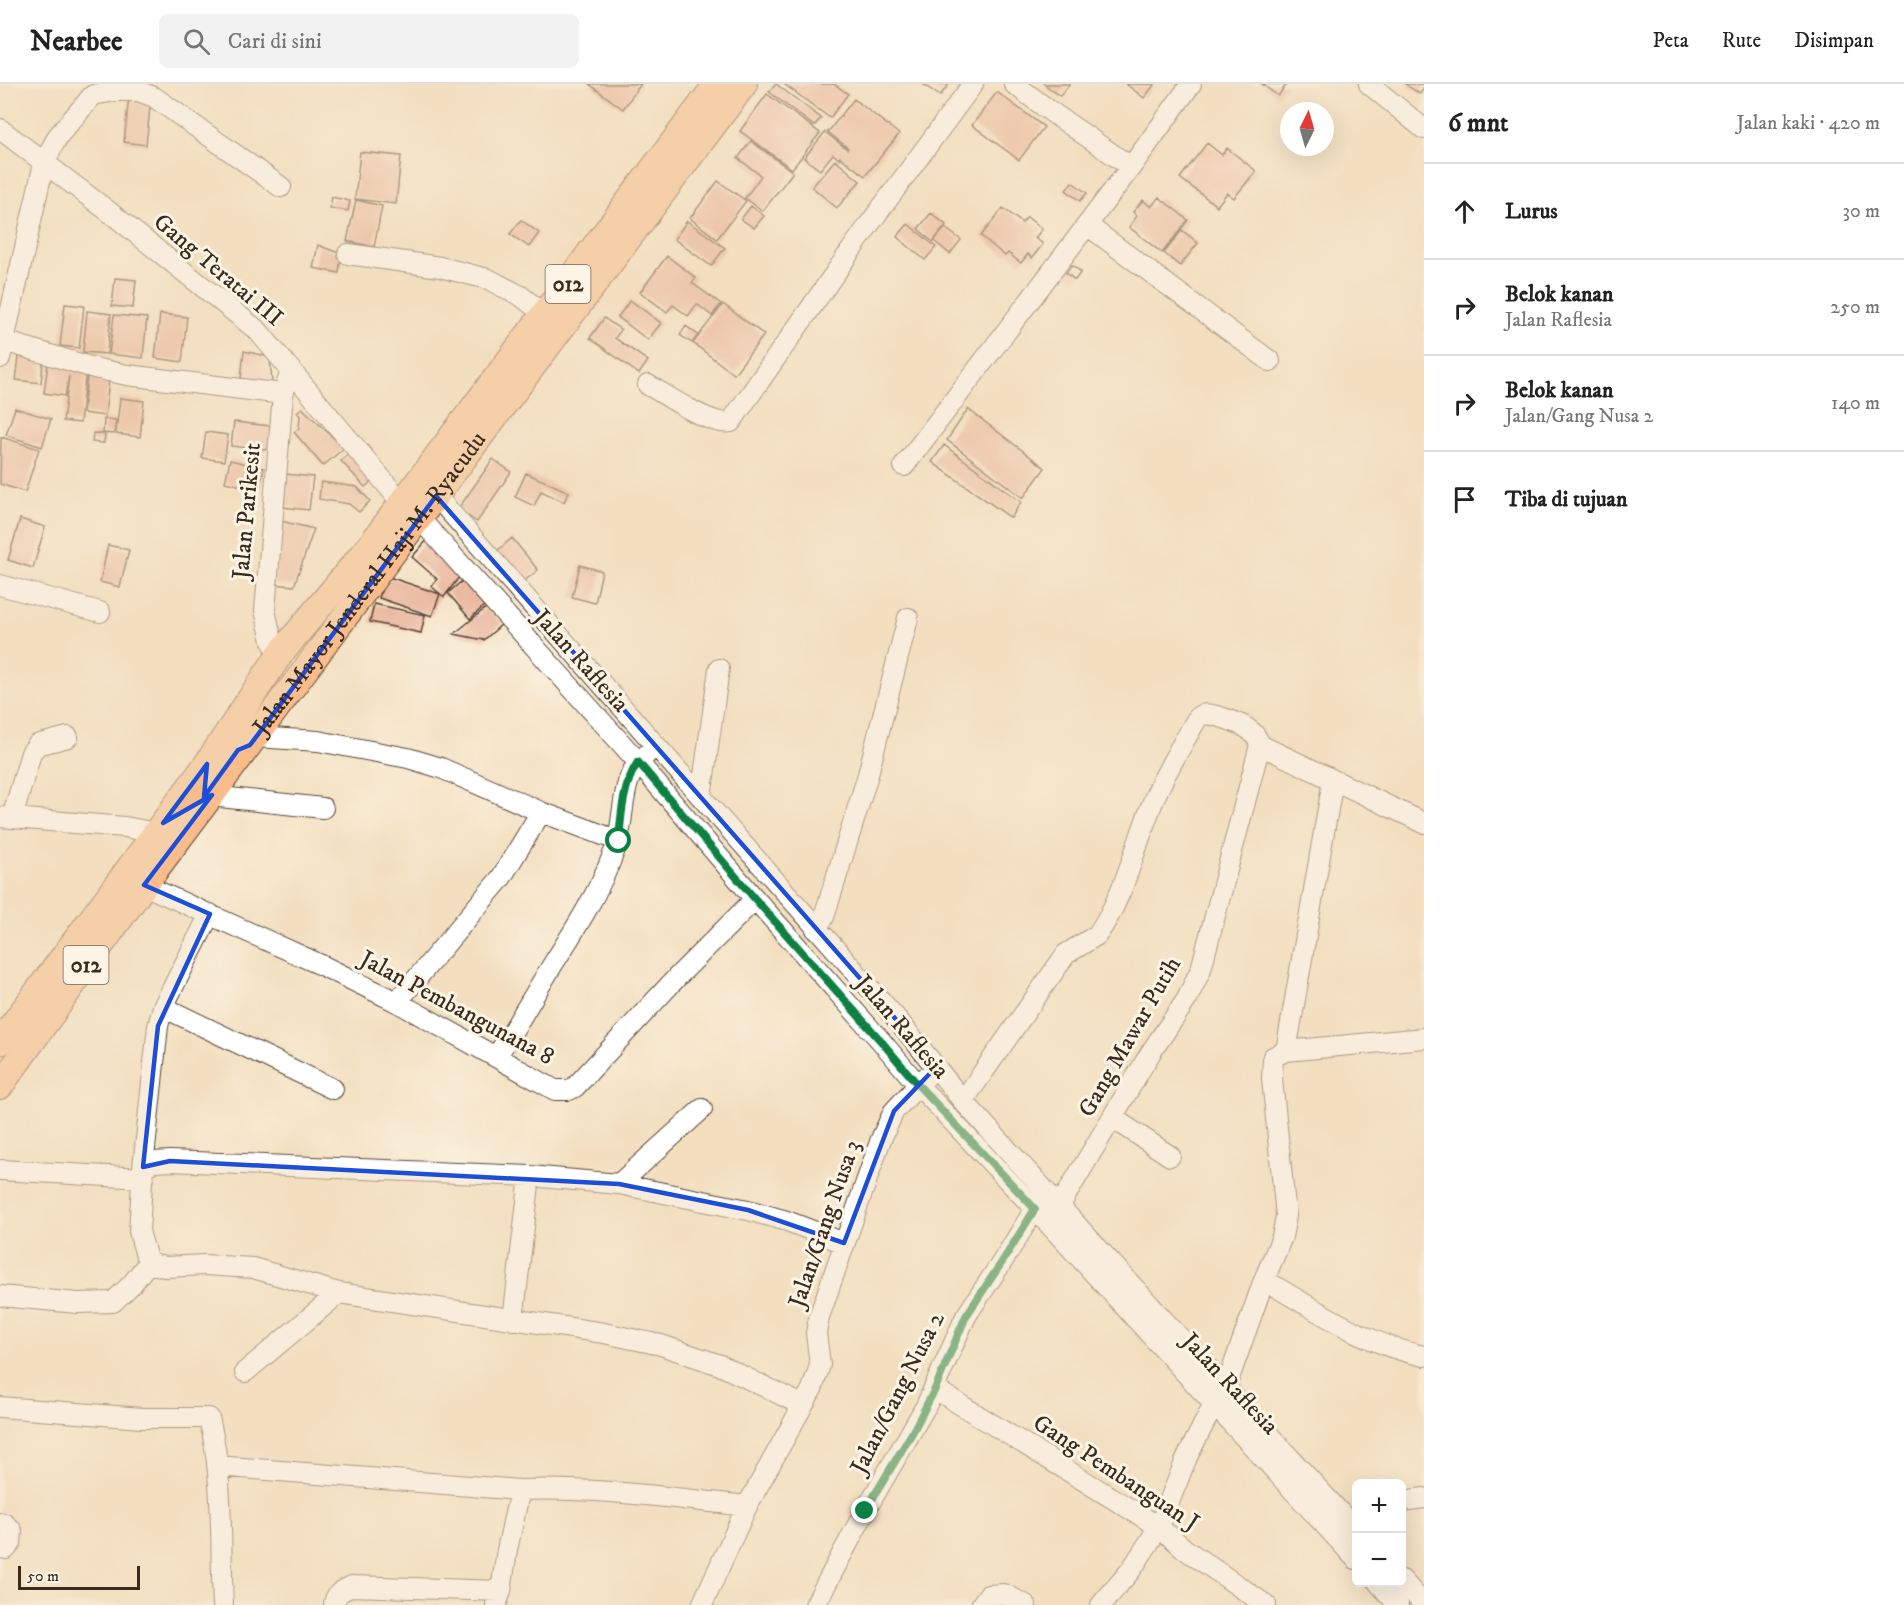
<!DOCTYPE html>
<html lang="id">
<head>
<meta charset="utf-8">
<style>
  :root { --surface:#fff; --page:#f2f2f2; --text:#222; --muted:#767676; --line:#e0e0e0 }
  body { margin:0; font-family:"IM FELL DW Pica",serif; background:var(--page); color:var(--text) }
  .controls { position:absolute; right:18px; bottom:18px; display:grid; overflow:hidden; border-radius:9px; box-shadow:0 6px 24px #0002 }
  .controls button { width:54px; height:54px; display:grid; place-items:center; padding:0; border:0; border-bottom:2px solid var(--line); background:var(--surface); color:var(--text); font:30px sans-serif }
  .compass { position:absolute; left:1280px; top:18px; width:54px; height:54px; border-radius:50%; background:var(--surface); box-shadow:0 6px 24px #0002; rotate:5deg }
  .scale { position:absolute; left:18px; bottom:15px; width:122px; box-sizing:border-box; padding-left:6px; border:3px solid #3b2a1e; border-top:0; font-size:16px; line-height:21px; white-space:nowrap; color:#3b2a1e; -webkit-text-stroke:4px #fcf5e5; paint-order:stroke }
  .stop { position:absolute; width:18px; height:18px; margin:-14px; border:4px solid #0b8043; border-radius:50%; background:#fff }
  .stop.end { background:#0b8043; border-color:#fff; box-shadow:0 2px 6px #0008 }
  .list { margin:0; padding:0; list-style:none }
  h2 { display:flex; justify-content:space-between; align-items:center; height:78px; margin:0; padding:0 24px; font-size:26px }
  h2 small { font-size:20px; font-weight:400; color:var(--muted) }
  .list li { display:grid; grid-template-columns:39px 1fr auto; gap:18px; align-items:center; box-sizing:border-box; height:96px; padding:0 24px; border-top:2px solid var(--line) }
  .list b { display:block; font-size:22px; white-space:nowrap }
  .list p { margin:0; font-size:20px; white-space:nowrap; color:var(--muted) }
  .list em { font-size:20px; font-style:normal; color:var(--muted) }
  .icon { flex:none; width:33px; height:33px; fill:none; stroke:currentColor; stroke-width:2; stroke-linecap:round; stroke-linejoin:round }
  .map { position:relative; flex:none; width:1424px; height:1521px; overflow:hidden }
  header { display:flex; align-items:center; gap:36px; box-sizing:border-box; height:84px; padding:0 30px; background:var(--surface); border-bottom:2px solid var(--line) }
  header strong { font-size:28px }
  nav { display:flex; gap:33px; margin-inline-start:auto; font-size:21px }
  .search { width:420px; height:54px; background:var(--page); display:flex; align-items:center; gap:15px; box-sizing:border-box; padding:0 21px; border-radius:9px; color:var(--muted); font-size:22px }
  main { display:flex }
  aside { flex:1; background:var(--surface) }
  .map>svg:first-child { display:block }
</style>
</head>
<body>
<header>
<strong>Nearbee</strong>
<div class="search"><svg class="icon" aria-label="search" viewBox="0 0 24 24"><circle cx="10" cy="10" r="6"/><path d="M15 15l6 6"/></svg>Cari di sini</div>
<nav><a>Peta</a><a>Rute</a><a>Disimpan</a></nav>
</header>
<main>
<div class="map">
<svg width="1424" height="1521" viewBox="0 0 1424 1521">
  <rect width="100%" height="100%" fill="#fcf5e5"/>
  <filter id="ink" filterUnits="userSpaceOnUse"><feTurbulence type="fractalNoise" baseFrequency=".0167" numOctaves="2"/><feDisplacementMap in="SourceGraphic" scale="12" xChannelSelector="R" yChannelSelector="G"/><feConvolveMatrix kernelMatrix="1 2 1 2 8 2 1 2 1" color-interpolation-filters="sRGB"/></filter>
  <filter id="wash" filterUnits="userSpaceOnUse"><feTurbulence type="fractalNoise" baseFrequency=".008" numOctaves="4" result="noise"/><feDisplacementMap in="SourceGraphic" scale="24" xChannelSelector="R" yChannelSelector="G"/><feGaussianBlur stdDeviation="1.35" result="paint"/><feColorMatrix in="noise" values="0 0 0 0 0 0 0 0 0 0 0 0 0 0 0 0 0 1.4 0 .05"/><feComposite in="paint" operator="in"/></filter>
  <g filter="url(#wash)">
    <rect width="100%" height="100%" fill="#f3dfc0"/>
    <g id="blocks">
      <path fill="#e7ac93" d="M589 0H641L623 25Z
        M776 0 821 34 814 42 769 8Z
        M784 0H834L848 10 830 34Z
        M923 0H949L940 12Z
        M1044 0H1070L1060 12Z
        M1126 0H1155L1144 14Z
        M1262 0H1287L1278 12Z
        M1405 0H1424V4L1420 10Z
        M997 8 1044 43 1019 76 972 41Z
        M767 10 820 49 792 85 740 47Z
        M129 12 151 14 146 61 124 58Z
        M854 15 899 50 865 92 840 73 839 75 833 70 820 86 804 74 825 48 847 65 848 64 828 48Z
        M751 57 793 88 763 127 745 114 761 92 738 74Z
        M1207 59 1222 71 1227 64 1256 87 1234 114 1227 109 1217 122 1180 94Z
        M360 68 401 72 396 120 355 115Z
        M835 76 860 97 837 124 812 103Z
        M718 97 746 117 717 155 690 134Z
        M1072 98 1087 109 1080 117 1066 106Z
        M332 113 350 117 348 127 330 124Z
        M1159 113 1188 136 1162 169 1129 143 1137 132 1133 128 1143 116 1151 123Z
        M356 116 382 122 374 163 347 157Z
        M751 122 764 132 754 144 741 135Z
        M1003 124 1022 139 1027 133 1042 145 1035 154 1043 160 1032 174 1028 170 1021 179 1008 169 1005 172 981 152Z
        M931 129 946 141 933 158 918 145Z
        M521 136 539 149 529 163 510 150Z
        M687 137 725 164 711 182 674 155Z
        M908 140 936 163 925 176 897 153Z
        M945 144 961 156 950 170 934 157Z
        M1182 146 1198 159 1180 182 1164 169Z
        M318 161 341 170 339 189 313 184Z
        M667 172 696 194 692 199 721 220 712 232 697 220 688 232 673 221 667 228 640 208Z
        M1072 181 1081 188 1075 196 1066 189Z
        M115 194 136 196 133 224 112 222Z
        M630 216 661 239 648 256 618 233Z
        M65 220 84 222 79 264 60 262Z
        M723 220 764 251 734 290 693 259Z
        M87 227 111 230 107 270 83 268Z
        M160 230 187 233 182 278 155 274Z
        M114 231 147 234 143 274 109 270Z
        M604 234 621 246 615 254 648 277 639 290 590 254Z
        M686 242 698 251 692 259 680 251Z
        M244 267 270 273 272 299 241 295Z
        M19 272 43 278 41 299 16 296Z
        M48 280 86 287 80 339 63 337 69 292 65 312 44 309Z
        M87 293 109 296 105 332 83 329Z
        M120 314 144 317 140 353 116 350Z
        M15 324 51 335 42 363 6 351Z
        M302 324 344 364 323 382 294 348 299 344 300 332 297 328Z
        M968 325 1045 384 1023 414 947 356Z
        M104 335 116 336 114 350 103 349Z
        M234 338 271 342 268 366 231 362Z
        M206 348 228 351 224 377 202 374Z
        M93 349 105 350 104 359 92 358Z
        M1 353 39 365 25 408 0 400Z
        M944 361 1021 418 1011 434 932 378Z
        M351 368 375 394 365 403 341 377Z
        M493 375 511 388 477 438 458 425Z
        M230 376 264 384 259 406 225 398Z
        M526 389 569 408 564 418 541 407 534 422 515 413Z
        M285 390 313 393 309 426 282 423Z
        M321 398 357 403 370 417 359 428 349 420 319 415Z
        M20 435 45 443 33 484 8 476Z
        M281 437 314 445 294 502 273 500Z
        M429 454 463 488 444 513 431 502 437 495 412 473Z
        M512 454 538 486 523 498 497 467Z
        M108 461 129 466 120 503 100 498Z
        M580 481 602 487 595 519 572 513Z
        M386 492 440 510 432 532 379 514Z
        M462 497 484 522 470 535 448 509Z
        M374 520 425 531 421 549 370 538Z
        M487 523 502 540 484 556 454 550Z"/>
    </g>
  </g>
  <g filter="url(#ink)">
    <use href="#blocks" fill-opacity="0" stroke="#574536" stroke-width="1.5"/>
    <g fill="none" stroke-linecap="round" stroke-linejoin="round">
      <defs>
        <path id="minor" d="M1014 0 1050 27 1131 83
          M1369 0 1424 45
          M0 45 112 130 258 247 402 419
          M1087 141 1270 277
          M348 170 440 183 488 195 521 212 545 231
          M4 257 94 284 127 291 283 310
          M0 274 44 79 58 52 93 11 115 7H138L154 13 281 103
          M648 301C667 311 711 343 731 338L868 142 973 0
          M904 382 1131 83 1191 0
          M436 412 897 935 963 1017 1356 1446
          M419 434 638 678 755 815 881 957 918 1001 1035 1125 1356 1475
          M0 501 100 528
          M280 570 272 557 265 526 283 310 291 287
          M255 653 318 657 408 674 441 684 541 728 619 757
          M211 712 323 724
          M701 713 719 585
          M0 733 125 743 156 749
          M12 734 31 669 37 661 68 653
          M144 801 319 880 397 918 555 1006H569L575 1003 680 890 755 815
          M816 845 824 833 867 694 908 534
          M397 918 501 794 541 728
          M163 923 333 1005
          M1286 967 1333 696
          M496 973C516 943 534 911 553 880 576 844 599 808 614 768 627 737 617 694 646 671
          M963 1017 1066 870 1097 851C1124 813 1135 763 1152 720 1163 691 1180 665 1195 638 1196 636 1200 631 1201 631 1209 627 1242 640 1248 645 1254 649 1258 655 1260 661L1424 739
          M1113 1034 1170 1072
          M143 1083 154 1078 170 1077 530 1092 619 1100 748 1126 787 1137 844 1159
          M0 1086 143 1094
          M619 1100 702 1025
          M1059 1123 1151 968 1187 915 1201 885 1260 661
          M148 1179 139 1147 143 1083 158 942 163 923 210 830
          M1264 1196C1315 1225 1366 1261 1424 1272
          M0 1212 78 1219 113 1218 132 1200 148 1179 165 1183 205 1181 253 1184 339 1209 604 1249 661 1261 720 1281 802 1321
          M513 1236 530 1092
          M245 1288 339 1209
          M935 1305 1159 1443 1186 1466 1266 1521
          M0 1323 142 1334H209C224 1392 220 1461 223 1521
          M217 1382 520 1406 507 1466 501 1507 496 1521
          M520 1406C596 1403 672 1414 747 1422
          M1402 1417 1424 1414
          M0 1439 5 1440 12 1447 11 1459 6 1465 0 1464
          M1402 1496 1424 1521
          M1378 1498 1398 1521
          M334 1521C335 1509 342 1507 352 1502L501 1507
          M702 1521 747 1422 812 1305 820 1281 816 1249 819 1233 881 1055 894 1027 926 993
          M815 1521 865 1427 926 1322 966 1232 1002 1178 1035 1125
          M981 1521 988 1511 1004 1510 1026 1521
          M1101 1521 1131 1486 1159 1443 1187 1373 1214 1320 1226 1303 1264 1196 1282 1153 1286 1132 1272 995 1273 973 1286 967 1424 954"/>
        <g id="major">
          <path d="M0 958 207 680 280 570 372 459 717 0"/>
          <path id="s1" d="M0 1002 144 801 744 0"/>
        </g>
      </defs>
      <use href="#minor" stroke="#574536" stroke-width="22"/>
      <use href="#major" stroke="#574536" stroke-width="28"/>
      <use href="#minor" stroke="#fff" stroke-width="20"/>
      <use href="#major" stroke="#f9bc8a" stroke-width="26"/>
    </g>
  </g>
  <g fill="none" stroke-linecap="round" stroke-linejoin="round" filter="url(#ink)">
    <path stroke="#0b8043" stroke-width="8" d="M619 757C621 731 623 700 638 678L755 815 881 957 918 1001 1035 1125 1002 1178 966 1232 935 1305 912 1349 865 1427"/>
  </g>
  <path d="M0 0H1424V1521H0ZM436 412 937 982 894 1027 844 1159 748 1126 619 1100 170 1077 143 1083 158 942 210 830 144 801 212 711 163 739 207 680 204 713 238 666 250 661Z" fill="#f3dfc0" fill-opacity=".55" fill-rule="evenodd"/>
  <path fill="none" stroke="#1d4ed8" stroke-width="4.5" stroke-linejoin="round" d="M436 412 937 982 894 1027 844 1159 748 1126 619 1100 170 1077 143 1083 158 942 210 830 144 801 212 711 163 739 207 680 204 713 238 666 250 661Z"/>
  <g text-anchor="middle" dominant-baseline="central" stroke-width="6" stroke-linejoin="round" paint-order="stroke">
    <g fill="#fcf5e5" stroke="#75675a" stroke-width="1.5">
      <rect x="545.5" y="181" width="45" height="38" rx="4.5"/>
      <rect x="63.5" y="862" width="45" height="38" rx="4.5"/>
    </g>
    <g font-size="22" font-weight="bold" fill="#3b2a1e">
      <text x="568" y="200">012</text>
      <text x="86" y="881">012</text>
    </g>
    <g font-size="24" fill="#3b2a1e" stroke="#fcf5e5">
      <text transform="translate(218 186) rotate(40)">Gang Teratai III</text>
      <text transform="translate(247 427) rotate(-85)">Jalan Parikesit</text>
      <text stroke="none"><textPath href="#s1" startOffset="624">Jalan Mayor Jenderal Haji M. Ryacudu</textPath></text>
      <text transform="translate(581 577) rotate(48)">Jalan Raflesia</text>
      <text transform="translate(457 924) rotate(28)">Jalan Pembangunana 8</text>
      <text transform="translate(902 943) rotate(49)">Jalan Raflesia</text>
      <text transform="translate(1130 953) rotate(-60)">Gang Mawar Putih</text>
      <text transform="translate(825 1140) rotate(-71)">Jalan/Gang Nusa 3</text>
      <text transform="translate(1230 1300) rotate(47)">Jalan Raflesia</text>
      <text transform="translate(898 1309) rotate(-63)">Jalan/Gang Nusa 2</text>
      <text transform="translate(1116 1389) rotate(33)">Gang Pembanguan J</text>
    </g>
  </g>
</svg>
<div class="controls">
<button>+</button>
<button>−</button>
</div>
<svg class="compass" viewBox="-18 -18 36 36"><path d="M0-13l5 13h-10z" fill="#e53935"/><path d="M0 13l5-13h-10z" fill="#767676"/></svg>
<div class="scale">50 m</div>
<div class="stop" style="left:619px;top:757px"></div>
<div class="stop end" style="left:865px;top:1427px"></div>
</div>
<aside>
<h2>6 mnt<small>Jalan kaki · 420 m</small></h2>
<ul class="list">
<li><svg class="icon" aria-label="ahead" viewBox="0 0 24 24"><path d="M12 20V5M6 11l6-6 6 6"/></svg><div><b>Lurus</b></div><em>30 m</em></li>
<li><svg class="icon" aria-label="right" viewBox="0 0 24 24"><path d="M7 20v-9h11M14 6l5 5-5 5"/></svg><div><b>Belok kanan</b><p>Jalan Raflesia</p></div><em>250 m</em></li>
<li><svg class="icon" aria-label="right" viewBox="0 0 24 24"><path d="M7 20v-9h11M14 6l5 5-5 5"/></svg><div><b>Belok kanan</b><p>Jalan/Gang Nusa 2</p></div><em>140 m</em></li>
<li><svg class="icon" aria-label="arrive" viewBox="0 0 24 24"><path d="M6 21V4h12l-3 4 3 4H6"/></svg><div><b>Tiba di tujuan</b></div></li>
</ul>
</aside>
</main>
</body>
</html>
